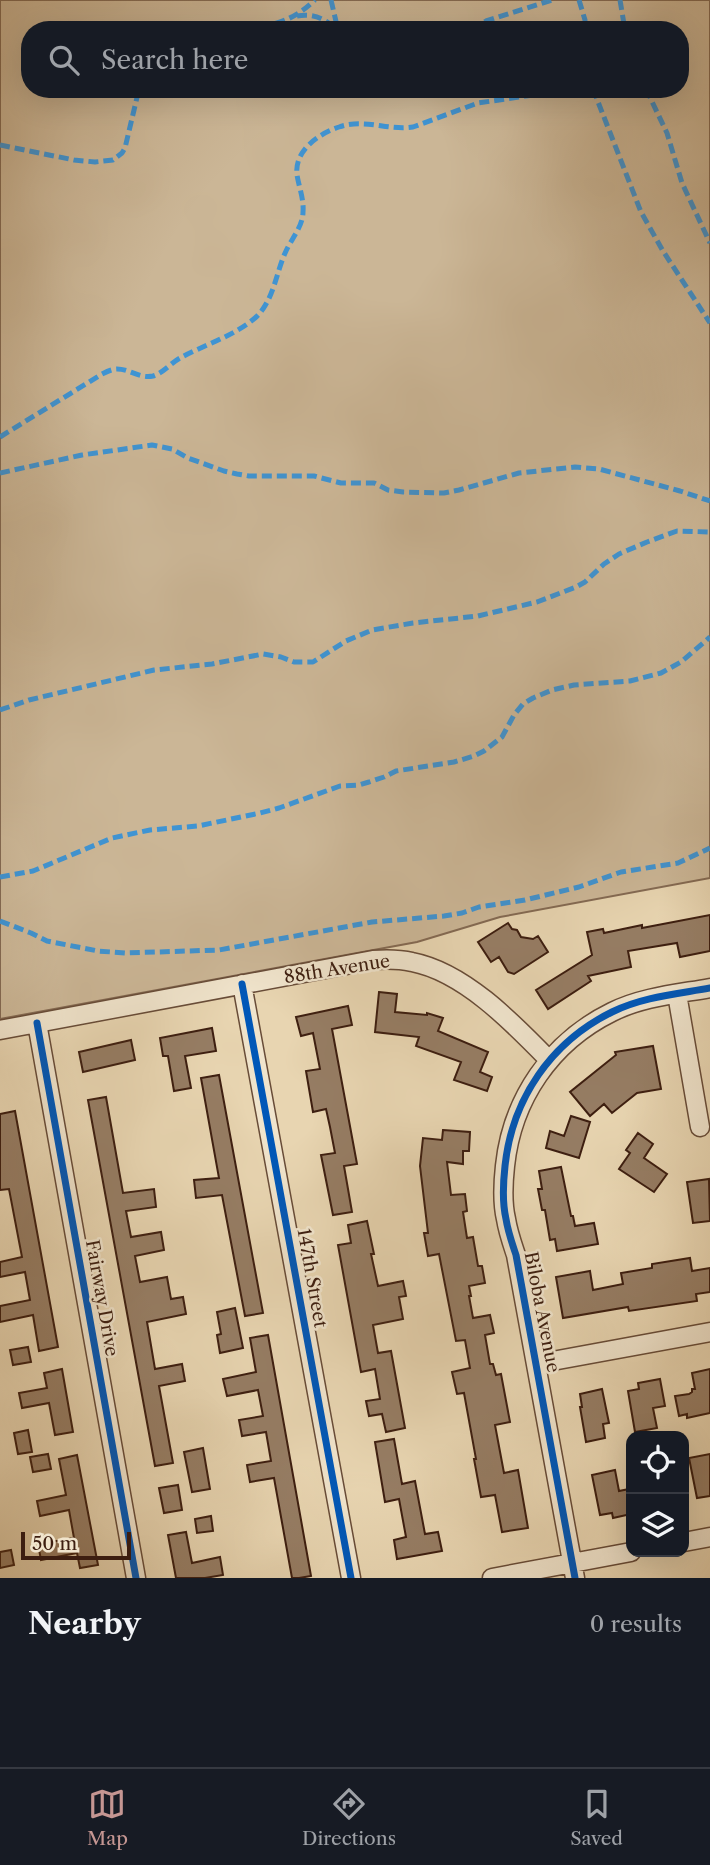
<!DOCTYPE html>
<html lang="en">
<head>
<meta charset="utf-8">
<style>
  :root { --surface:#171b24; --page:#20242c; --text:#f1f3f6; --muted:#9ea1a6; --line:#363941; --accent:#c59692 }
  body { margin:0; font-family:"Libre Caslon Text",serif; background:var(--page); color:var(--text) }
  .controls { position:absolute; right:21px; bottom:21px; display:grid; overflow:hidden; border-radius:14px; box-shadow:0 7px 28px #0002 }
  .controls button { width:63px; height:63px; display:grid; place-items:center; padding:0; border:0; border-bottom:2px solid var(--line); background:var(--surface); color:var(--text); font:35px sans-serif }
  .scale { position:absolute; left:21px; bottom:18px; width:110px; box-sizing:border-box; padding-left:7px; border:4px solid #3d1e10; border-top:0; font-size:19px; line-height:24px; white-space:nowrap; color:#3d1e10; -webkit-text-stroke:5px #f0e4cc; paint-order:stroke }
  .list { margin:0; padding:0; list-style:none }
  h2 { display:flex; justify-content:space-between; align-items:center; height:91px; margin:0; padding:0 28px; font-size:30px }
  h2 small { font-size:23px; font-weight:400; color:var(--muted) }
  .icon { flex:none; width:38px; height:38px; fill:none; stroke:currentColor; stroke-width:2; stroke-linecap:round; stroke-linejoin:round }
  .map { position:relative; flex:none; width:710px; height:1578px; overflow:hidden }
  .search { position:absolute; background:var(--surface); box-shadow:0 7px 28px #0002; left:21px; right:21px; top:21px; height:77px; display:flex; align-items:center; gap:18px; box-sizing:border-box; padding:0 24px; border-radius:28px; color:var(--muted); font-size:26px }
  .sheet { height:189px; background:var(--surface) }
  nav { display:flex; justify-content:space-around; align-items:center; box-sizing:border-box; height:98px; border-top:2px solid var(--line); background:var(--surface); font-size:19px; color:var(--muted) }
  nav a { display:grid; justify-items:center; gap:4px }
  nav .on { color:var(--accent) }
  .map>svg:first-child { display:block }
</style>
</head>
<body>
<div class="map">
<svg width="710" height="1578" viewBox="0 0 710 1578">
  <rect width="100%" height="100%" fill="#e8d5b1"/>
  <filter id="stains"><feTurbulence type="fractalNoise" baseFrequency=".00286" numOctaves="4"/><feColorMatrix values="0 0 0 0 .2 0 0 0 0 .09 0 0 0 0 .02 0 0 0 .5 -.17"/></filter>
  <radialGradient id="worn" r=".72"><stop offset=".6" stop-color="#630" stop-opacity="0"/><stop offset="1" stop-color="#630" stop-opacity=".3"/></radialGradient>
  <path fill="#cbb696" stroke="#846a53" stroke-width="2" fill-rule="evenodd" d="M0 0H710V878L500 917 417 942 0 1019ZM30 30H680V89H30Z"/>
  <path fill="#967d64" stroke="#3d1e10" stroke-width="2" d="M710 915V951L680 957 677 943 628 951 631 967 588 976 591 981 548 1009 536 990 592 955 587 932 603 929 604 933 642 925V928Z
    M508 923 512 929 517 930 521 937 533 939 538 936 548 952 514 974 508 972 499 957 491 962 478 942Z
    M379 992 397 994 395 1012 427 1015V1013L443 1018 438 1031 488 1052 480 1072 492 1077 487 1091 454 1080 461 1062 416 1046 419 1037 375 1032Z
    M348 1006 352 1025 332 1029 357 1164 344 1166 352 1212 333 1215 321 1155 335 1153 330 1127 326 1109 313 1112 306 1071 320 1069 313 1033 301 1036 296 1017Z
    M212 1028 216 1051 185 1056 191 1088 174 1091 168 1056H163L160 1038Z
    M131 1040 135 1060 83 1072 79 1052Z
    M653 1046 661 1089 637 1093 612 1113 604 1104 590 1116 570 1092 616 1055 615 1052Z
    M219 1075 263 1313 245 1316 222 1195 196 1198 194 1180 219 1178 201 1078Z
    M106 1097 123 1193 154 1189 156 1207 126 1211 131 1237 161 1232 164 1250 135 1256 140 1282 167 1277 171 1299 183 1297 186 1314 147 1322 155 1369 182 1364 185 1381 159 1386 173 1463 155 1466 88 1100Z
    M15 1111 58 1347 39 1351 33 1315 0 1322V1306L30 1300 25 1272 0 1277V1262L22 1257 9 1189 0 1190V1114Z
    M571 1116 590 1122 579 1158 546 1148 550 1131 564 1136Z
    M443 1130 470 1132 469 1151H463V1164L447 1162 451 1195 465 1194 467 1211 463 1212 467 1238 473 1237 478 1266H482L485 1283 469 1286 471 1296H469L473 1318 490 1315 494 1333 485 1335 490 1364H493L496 1375 501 1374 510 1422 495 1425 504 1473 518 1470 528 1528 502 1532 495 1495 481 1497 474 1459H476L464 1393 457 1394 452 1372 470 1368 465 1340 456 1341 439 1254 428 1256 424 1233H428L420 1166 423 1138 442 1140Z
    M638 1133 653 1144 644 1158 667 1174 654 1192 619 1169 630 1153 626 1150Z
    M561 1167 571 1216H573L575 1226 594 1223 598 1244 557 1251 555 1239 550 1240 545 1210H542L538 1189H542L539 1171Z
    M709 1179 710 1221 693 1223 687 1182Z
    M367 1221 374 1254H371L378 1286 403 1281 406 1296 399 1297 403 1319 373 1325 378 1353 391 1351 405 1428 386 1432 382 1414 369 1416 366 1401 380 1399 375 1369 361 1372 338 1245 351 1243 348 1225Z
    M690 1258 692 1271 710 1268V1292L696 1294 697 1301 629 1311 628 1307 563 1318 556 1277 590 1271 593 1290 623 1284 621 1273 652 1268V1264Z
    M235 1308 243 1348 220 1353 217 1335 221 1334 217 1312Z
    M268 1335 311 1576 299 1578H292L274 1478 250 1482 247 1465 271 1461 266 1432 242 1436 239 1420 263 1416 258 1390 227 1396 223 1379 256 1372 250 1338Z
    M28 1347 31 1362 13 1365 10 1350Z
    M62 1369 73 1432 55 1435 49 1403 22 1408 19 1393 47 1388 44 1373Z
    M710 1369V1413L687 1418V1414L679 1416 675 1396 689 1394 692 1392V1389H695L692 1373Z
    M660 1379 665 1406 653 1408 657 1428 635 1432 628 1391 639 1389 638 1383Z
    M602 1389 609 1423 603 1424 605 1438 586 1442 580 1407H582L580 1394Z
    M28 1430 32 1452 18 1454 14 1433Z
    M394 1439 402 1484 415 1481 425 1534 438 1532 442 1551 397 1559 394 1540 406 1537 399 1499 385 1502 375 1442Z
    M203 1448 210 1489 192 1492 184 1452Z
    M48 1454 51 1469 33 1472 30 1457Z
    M710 1454V1496L697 1498 689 1458Z
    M77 1455 98 1565 80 1568 77 1553 41 1560 38 1544 74 1538 69 1510 40 1516 37 1501 66 1495 59 1459Z
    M615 1470 619 1491 629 1489 631 1514 613 1518 612 1513 600 1515 592 1475Z
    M178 1485 182 1510 164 1513 159 1488Z
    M211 1516 213 1531 197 1533 195 1519Z
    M186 1532 192 1563 220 1557 223 1575 205 1578H176L168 1535Z
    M11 1550 14 1565 0 1568V1552Z"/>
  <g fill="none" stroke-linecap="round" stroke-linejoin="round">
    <defs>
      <path id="street" d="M242 984 351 1578
        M677 994 700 1127
        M37 1023 136 1578
        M0 1030 373 960C386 959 399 959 412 962 464 972 513 1023 549 1060
        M536 1364 710 1332
        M684 1542 710 1537
        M492 1578 631 1552
        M575 1578 516 1255C512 1243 508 1232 506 1219 502 1202 503 1184 505 1166 512 1099 551 1042 612 1012 642 997 677 994 710 988"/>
    </defs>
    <use href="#street" stroke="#684c38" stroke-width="21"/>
    <use href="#street" stroke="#f0e4cc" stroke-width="18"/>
    <path stroke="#3f94d3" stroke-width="5" stroke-dasharray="10 5" stroke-linecap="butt" d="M331 0 338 30
      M579 0 585 20V30
      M620 0 625 30
      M297 16C314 13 325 19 338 30
      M231 30C265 27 289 25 315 0
      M472 30 486 21 552 0
      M593 89 641 212 663 251 710 323
      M646 89 667 133 682 183 710 243
      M0 145 74 160 95 162 113 160 122 153 125 148 139 89
      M0 437 102 374C106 372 112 369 117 369 130 369 140 379 153 376 163 373 171 363 180 358 204 345 234 336 255 318 274 301 276 272 286 251 292 238 303 226 303 212 304 199 299 187 297 175 294 151 318 134 339 127 364 118 388 131 413 127L478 103 554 92 560 89
      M0 473 82 455 152 445 172 449 188 458 224 471 237 474 249 476H314L341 483H374L388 490 403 492 444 493 459 490 519 473 575 467 599 469 680 491 710 501
      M0 710 29 700 154 670 212 664 263 654 281 657 294 662H313L346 641 372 630 413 623 478 616 537 602 576 587 585 582 604 564 619 554 647 542 677 531 710 532
      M0 877 33 871 112 838 150 830 198 826 260 813 279 808 340 786 359 785 369 782 384 777 396 771 454 762 474 756 484 751 502 737 514 715 523 704 533 698 552 690 574 685 630 681 661 673 681 662 710 637
      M0 921 31 933 47 941 98 951 125 953 219 950 372 922 444 916 462 913 479 907 525 900 579 887 621 872 678 863 710 848"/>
    <defs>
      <path id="cycleway" d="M242 984 351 1578
        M37 1023 136 1578
        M575 1578 516 1255C512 1243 508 1232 506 1219 502 1202 503 1184 505 1166 512 1099 551 1042 612 1012 642 997 677 994 710 988"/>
    </defs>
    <use href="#cycleway" stroke="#f0e4cc" stroke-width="11"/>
    <use href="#cycleway" stroke="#0057b8" stroke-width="7"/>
  </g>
  <g text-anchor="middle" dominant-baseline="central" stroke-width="5" stroke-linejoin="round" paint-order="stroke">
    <g font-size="18" fill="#3d1e10" stroke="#f0e4cc">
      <text transform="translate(337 969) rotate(-9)">88th Avenue</text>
      <text transform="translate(312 1278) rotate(80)">147th Street</text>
      <text transform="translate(102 1298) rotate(80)">Fairway Drive</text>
      <text transform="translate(542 1312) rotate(79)">Biloba Avenue</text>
    </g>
  </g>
  <rect width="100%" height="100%" filter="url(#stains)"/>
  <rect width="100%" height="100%" fill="url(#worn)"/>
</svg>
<div class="controls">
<button><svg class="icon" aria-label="locate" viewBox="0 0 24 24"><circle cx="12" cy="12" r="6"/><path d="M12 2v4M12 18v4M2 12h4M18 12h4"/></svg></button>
<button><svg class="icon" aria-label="layers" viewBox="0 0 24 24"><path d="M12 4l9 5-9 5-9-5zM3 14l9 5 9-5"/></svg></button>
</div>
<div class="scale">50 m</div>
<div class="search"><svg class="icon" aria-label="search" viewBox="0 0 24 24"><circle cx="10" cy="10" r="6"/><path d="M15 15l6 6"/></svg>Search here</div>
</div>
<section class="sheet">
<h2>Nearby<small>0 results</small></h2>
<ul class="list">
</ul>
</section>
<nav>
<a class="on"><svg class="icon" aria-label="map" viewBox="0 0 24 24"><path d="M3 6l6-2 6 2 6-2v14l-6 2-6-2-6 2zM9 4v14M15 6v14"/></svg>Map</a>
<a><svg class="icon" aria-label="directions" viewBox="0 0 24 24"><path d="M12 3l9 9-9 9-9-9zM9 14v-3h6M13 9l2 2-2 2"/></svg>Directions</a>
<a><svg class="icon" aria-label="saved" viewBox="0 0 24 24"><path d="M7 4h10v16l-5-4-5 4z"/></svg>Saved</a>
</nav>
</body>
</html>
